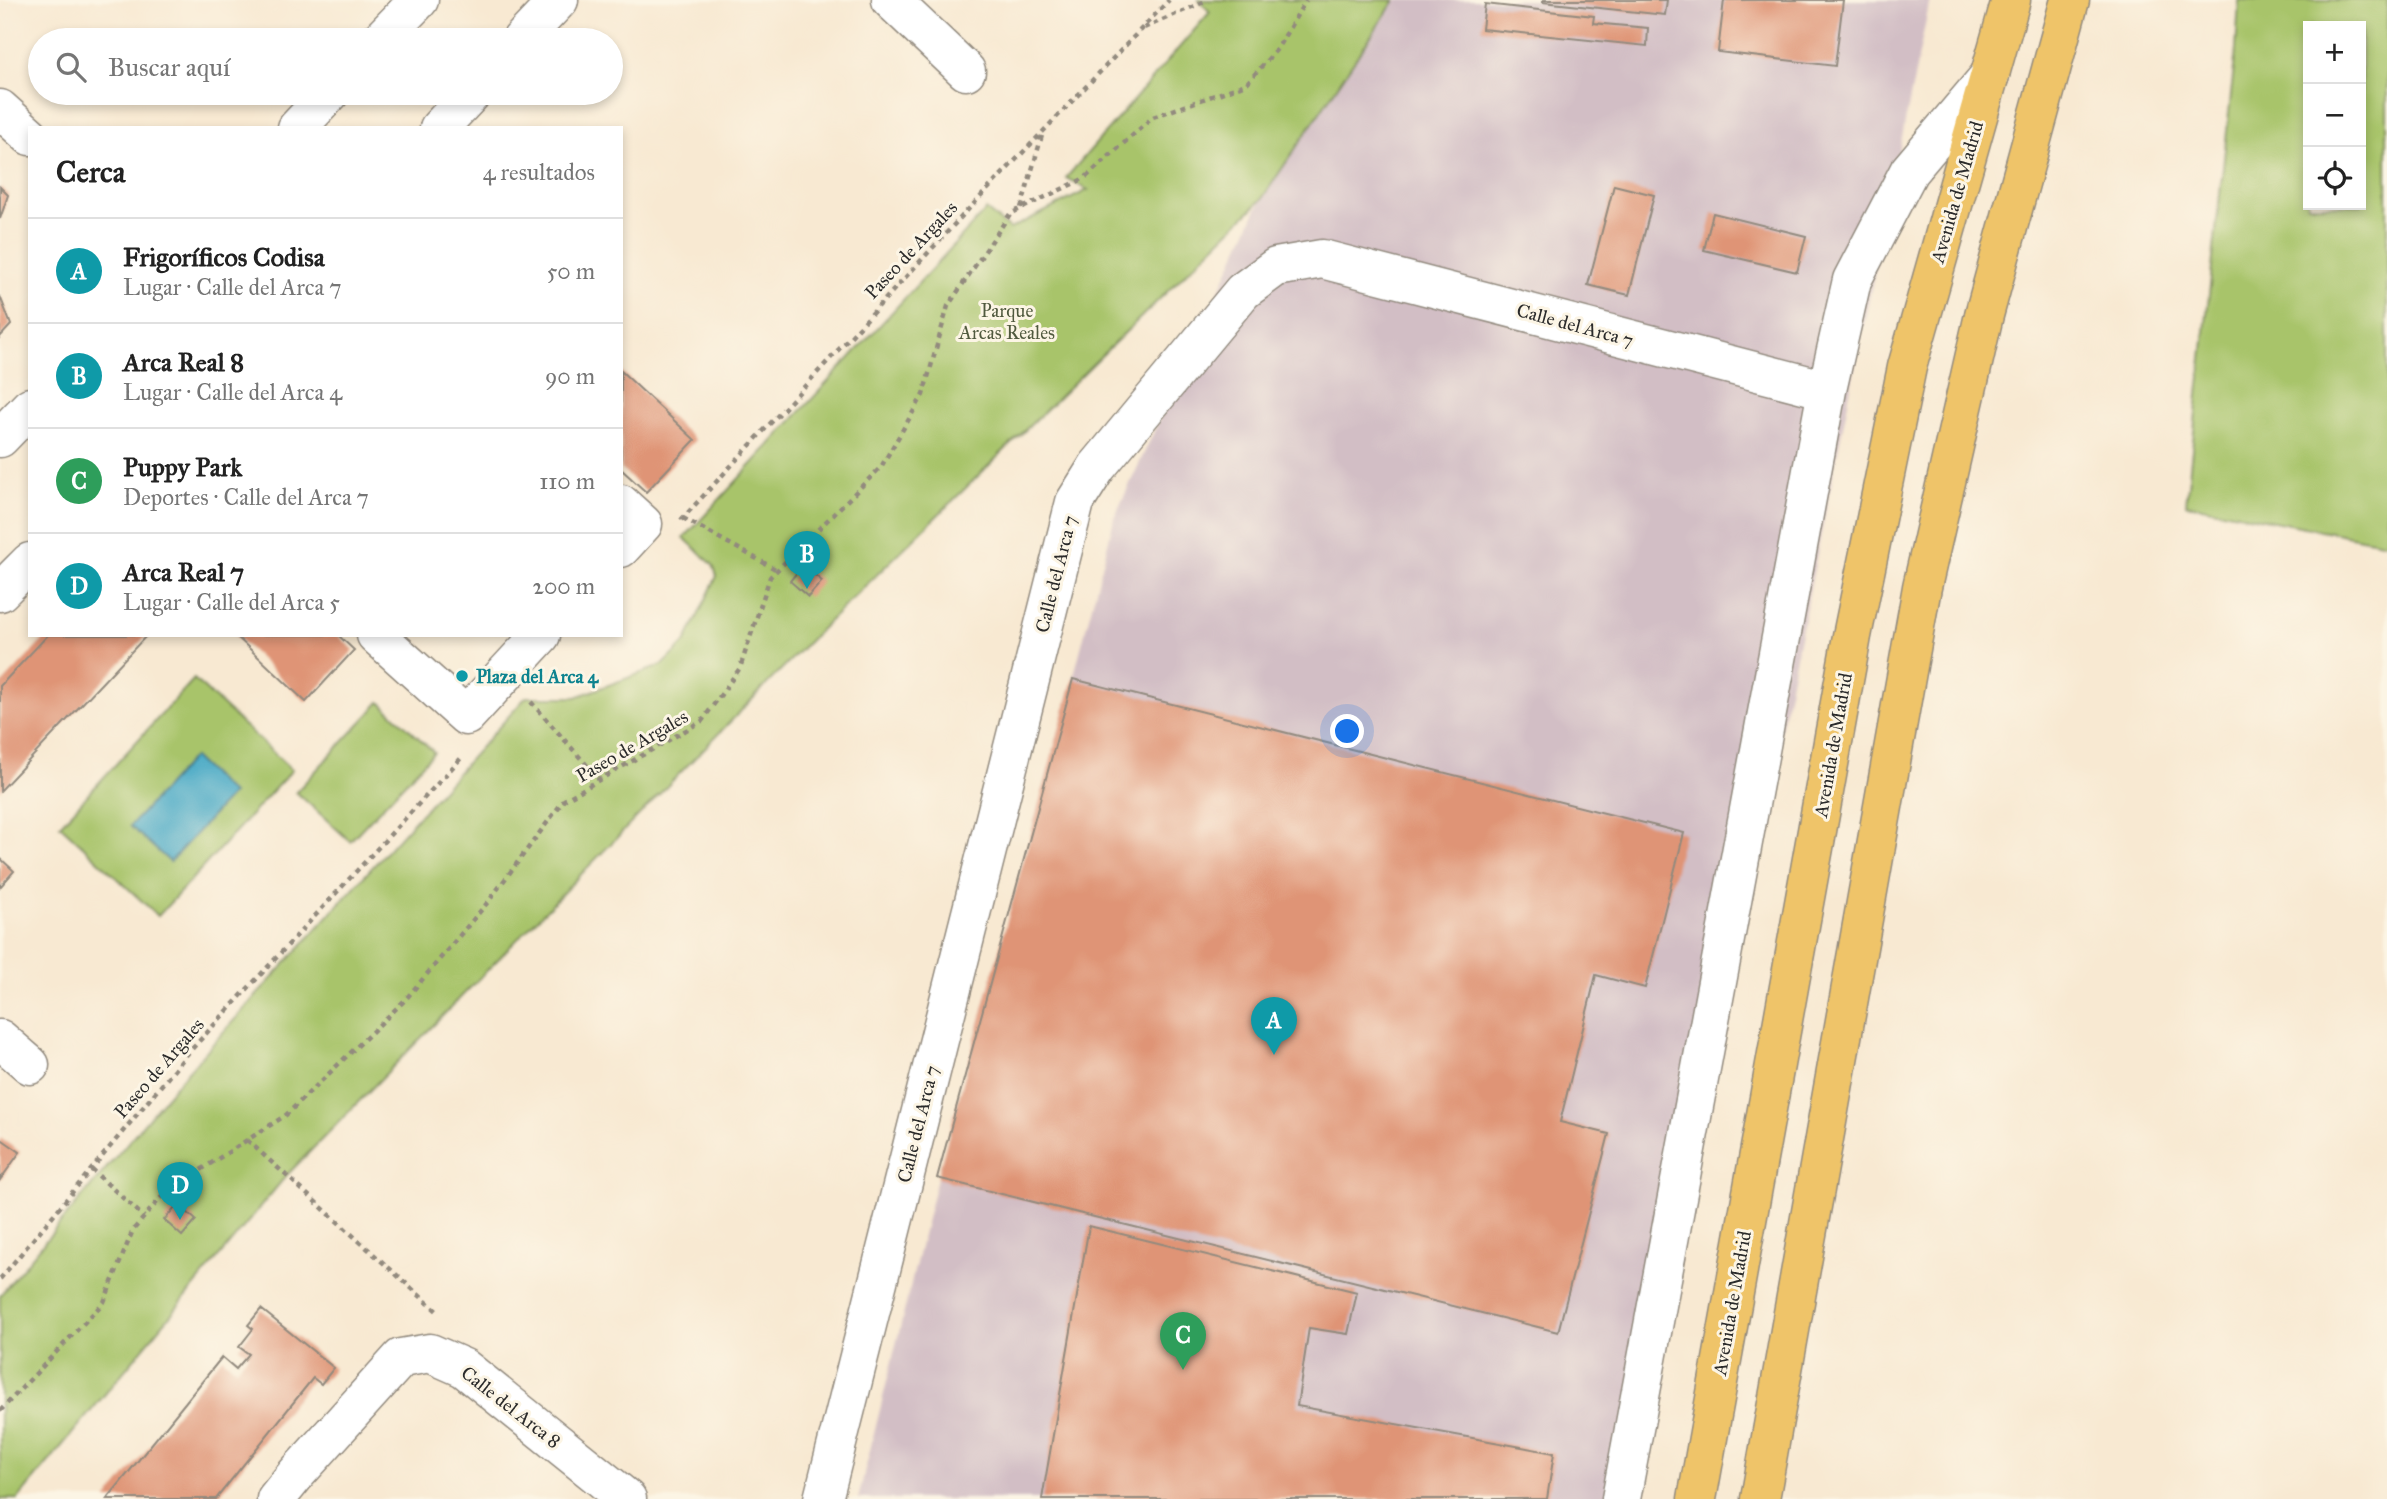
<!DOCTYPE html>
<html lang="es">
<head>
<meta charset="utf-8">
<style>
  :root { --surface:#fff; --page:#f6f6f6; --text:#222; --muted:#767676; --line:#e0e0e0; --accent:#c8321e }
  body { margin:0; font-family:"IM FELL Great Primer",serif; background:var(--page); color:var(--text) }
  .controls { position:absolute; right:21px; top:21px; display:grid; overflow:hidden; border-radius:0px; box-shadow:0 4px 10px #0003 }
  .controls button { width:63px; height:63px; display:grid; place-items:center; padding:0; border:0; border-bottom:2px solid var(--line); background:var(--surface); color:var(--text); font:35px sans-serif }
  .you { position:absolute; left:1348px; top:732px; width:24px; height:24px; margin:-18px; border:5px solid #fff; border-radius:50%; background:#1a73e8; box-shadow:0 0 0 10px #1a73e833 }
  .badge { display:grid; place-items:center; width:46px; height:46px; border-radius:50%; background:var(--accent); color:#fff; font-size:23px; font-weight:700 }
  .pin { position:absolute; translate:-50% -58px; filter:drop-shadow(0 2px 4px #0008) }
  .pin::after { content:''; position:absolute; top:37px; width:24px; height:21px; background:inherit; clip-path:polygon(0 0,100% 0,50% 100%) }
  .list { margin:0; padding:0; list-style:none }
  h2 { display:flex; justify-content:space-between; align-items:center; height:91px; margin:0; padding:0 28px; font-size:30px }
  h2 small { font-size:23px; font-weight:400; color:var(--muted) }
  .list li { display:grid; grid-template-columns:46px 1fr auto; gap:21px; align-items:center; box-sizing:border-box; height:105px; padding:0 28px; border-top:2px solid var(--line) }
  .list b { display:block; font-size:26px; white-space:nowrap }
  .list p { margin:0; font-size:23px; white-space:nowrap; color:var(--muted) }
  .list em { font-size:23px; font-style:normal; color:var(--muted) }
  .icon { flex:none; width:38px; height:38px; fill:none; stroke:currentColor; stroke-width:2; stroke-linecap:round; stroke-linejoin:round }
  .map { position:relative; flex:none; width:2387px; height:1499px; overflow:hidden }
  .search { position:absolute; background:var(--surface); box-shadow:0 4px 10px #0003; left:28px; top:28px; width:595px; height:77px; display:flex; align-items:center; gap:18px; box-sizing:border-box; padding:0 24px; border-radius:38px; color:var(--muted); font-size:26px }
  .panel { position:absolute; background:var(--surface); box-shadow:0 4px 10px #0003; left:28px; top:126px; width:595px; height:511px; border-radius:0px }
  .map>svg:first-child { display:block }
</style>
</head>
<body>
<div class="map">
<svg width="2387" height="1499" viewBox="0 0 2387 1499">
  <rect width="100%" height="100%" fill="#fcf5e5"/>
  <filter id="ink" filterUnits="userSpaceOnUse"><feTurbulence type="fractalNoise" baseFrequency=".0143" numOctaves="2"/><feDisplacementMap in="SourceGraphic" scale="14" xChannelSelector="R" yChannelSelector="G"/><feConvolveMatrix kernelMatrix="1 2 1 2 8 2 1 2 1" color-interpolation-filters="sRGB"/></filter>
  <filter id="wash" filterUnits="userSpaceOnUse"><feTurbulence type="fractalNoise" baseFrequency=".00686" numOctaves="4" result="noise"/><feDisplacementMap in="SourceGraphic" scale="28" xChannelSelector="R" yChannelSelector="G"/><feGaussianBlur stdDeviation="1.57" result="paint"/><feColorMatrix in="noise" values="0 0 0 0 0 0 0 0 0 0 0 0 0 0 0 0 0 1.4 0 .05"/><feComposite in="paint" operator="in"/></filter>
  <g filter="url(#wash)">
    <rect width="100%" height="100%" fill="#f8e9d2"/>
    <path fill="#d2bec5" d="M1395 0H1930L1624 1499H858L937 1178 1073 679 1115 516 1261 200Z"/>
    <path fill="#a8c46b" stroke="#6a784b" stroke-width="2" fill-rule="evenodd" d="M1199 0H1395L1261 200 814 636 286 1176 18 1499H0V1295L181 1079 526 697H576L663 665 685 643 717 576 713 565 684 538 986 210 1010 229 1088 190 1066 178 1210 12Z
      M2239 0H2387V543L2186 504 2236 49ZM2361 26V205H2308V26Z
      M194 679 292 770 158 916 60 825Z
      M380 702 434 752 350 841 296 792Z"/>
    <path fill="#47a9c6" stroke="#396a78" stroke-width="2" d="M193 757 232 794 170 862 130 826Z"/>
    <g id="blocks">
      <path fill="#df9476" d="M1543 0H1667L1665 15 1543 2Z
        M1724 0H1843L1835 66 1718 52Z
        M1485 4 1594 16 1593 23 1648 28 1647 46 1482 29Z
        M1614 185 1654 195 1629 295 1588 285Z
        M0 187 8 195 0 219Z
        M1713 213 1806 236 1797 272 1704 250Z
        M0 296 11 325 0 337Z
        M621 371 695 440 646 492 621 469Z
        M803 565 822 581 808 597 790 581Z
        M48 635H147L0 791V686Z
        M235 635H338L354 650 306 702Z
        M1073 679 1684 833 1645 988 1596 975 1560 1122 1609 1134 1558 1332 937 1178Z
        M0 858 14 871 0 887Z
        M0 1138 20 1152 0 1180Z
        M178 1204 196 1220 182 1236 164 1220Z
        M1089 1226 1357 1292 1348 1334 1309 1328 1297 1406 1554 1453 1547 1499H1042Z
        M261 1309 334 1368 321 1384 313 1378 216 1499H107L222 1357 236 1369 249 1354 239 1347 253 1329 248 1325Z"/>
    </g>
  </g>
  <g filter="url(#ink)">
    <use href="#blocks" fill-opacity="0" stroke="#928a7e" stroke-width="2"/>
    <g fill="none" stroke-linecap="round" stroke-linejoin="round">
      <defs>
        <path id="minor" d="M891 0 966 71
          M380 40 419 0
          M521 40 559 0
          M0 109 30 136
          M297 128 330 93
          M439 128 472 93
          M0 438 30 407
          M621 504 643 524 621 548
          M0 592 30 562
          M376 635 466 716 541 635
          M0 1039 30 1065
          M276 1499 297 1473 401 1358 430 1353 464 1368 627 1499
          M823 1499 1075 502 1097 467 1243 291 1276 267 1322 259 1827 390
          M1621 1499 1827 390 1852 280 1909 171 1990 75"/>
        <path id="major" d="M1697 1499 1852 636 1907 367 2011 0
          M1760 1499 1922 587 1984 315 2070 0"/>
      </defs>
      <use href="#minor" stroke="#928a7e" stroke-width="41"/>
      <use href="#major" stroke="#928a7e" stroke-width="41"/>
      <path stroke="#928a7e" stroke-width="4.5" stroke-dasharray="5 5" stroke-linecap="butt" d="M1144 28 1208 0
        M1021 208 1043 132
        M683 518 777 570
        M681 520 963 215 1169 0
        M531 702 600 780
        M247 1140 439 1313
        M91 1169 144 1217
        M0 1279 189 1052 463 756
        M0 1411 104 1302 133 1230 165 1193 286 1115 405 1000 488 902 564 800 702 721 740 668 770 577 881 467 923 395 948 306 1010 214 1085 178 1153 117 1246 84 1277 49 1306 0"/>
      <use href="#minor" stroke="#fff" stroke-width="38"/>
      <use href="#major" stroke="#efc469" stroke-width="38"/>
    </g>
  </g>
  <circle fill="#0f9aa8" stroke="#fcf5e5" stroke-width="2.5" cx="462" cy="676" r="7"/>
  <g text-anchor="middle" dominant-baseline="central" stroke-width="6" stroke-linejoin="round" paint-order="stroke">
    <g font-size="19" fill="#2b2b2b" stroke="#fcf5e5">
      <text transform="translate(1957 192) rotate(-74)">Avenida de Madrid</text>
      <text transform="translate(911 250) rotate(-47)">Paseo de Argales</text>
      <text transform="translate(1575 325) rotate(15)">Calle del Arca 7</text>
      <text transform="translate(1056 574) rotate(-76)">Calle del Arca 7</text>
      <text transform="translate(1833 745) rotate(-80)">Avenida de Madrid</text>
      <text transform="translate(632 746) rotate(-30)">Paseo de Argales</text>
      <text transform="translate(159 1068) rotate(-49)">Paseo de Argales</text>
      <text transform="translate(918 1124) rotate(-76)">Calle del Arca 7</text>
      <text transform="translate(1732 1303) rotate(-80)">Avenida de Madrid</text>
      <text transform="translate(511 1407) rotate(38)">Calle del Arca 8</text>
    </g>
    <g font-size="19" fill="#50593e" stroke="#fcf5e5">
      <text x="1007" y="310">Parque<tspan x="1007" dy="22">Arcas Reales</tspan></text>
    </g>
    <g font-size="19" font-weight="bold" fill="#0d838f" stroke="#fcf5e5" text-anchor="start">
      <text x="476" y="676">Plaza del Arca 4</text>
    </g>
  </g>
</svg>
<div class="controls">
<button>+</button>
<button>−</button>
<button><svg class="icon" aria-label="locate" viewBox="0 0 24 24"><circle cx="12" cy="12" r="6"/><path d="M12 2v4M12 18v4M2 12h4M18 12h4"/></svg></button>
</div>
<div class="you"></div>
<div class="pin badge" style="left:1274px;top:1055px;background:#0f9aa8">A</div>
<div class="pin badge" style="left:807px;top:589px;background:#0f9aa8">B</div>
<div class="pin badge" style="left:1183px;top:1370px;background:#2e9e5b">C</div>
<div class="pin badge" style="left:180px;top:1220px;background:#0f9aa8">D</div>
<div class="search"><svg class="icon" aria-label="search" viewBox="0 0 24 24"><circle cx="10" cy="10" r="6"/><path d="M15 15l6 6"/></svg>Buscar aquí</div>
<section class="panel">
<h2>Cerca<small>4 resultados</small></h2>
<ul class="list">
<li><span class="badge" style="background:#0f9aa8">A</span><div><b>Frigoríficos Codisa</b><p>Lugar · Calle del Arca 7</p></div><em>50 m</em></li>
<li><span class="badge" style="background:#0f9aa8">B</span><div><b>Arca Real 8</b><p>Lugar · Calle del Arca 4</p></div><em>90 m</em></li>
<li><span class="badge" style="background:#2e9e5b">C</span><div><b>Puppy Park</b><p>Deportes · Calle del Arca 7</p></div><em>110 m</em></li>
<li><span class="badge" style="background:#0f9aa8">D</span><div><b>Arca Real 7</b><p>Lugar · Calle del Arca 5</p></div><em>200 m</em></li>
</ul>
</section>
</div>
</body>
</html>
